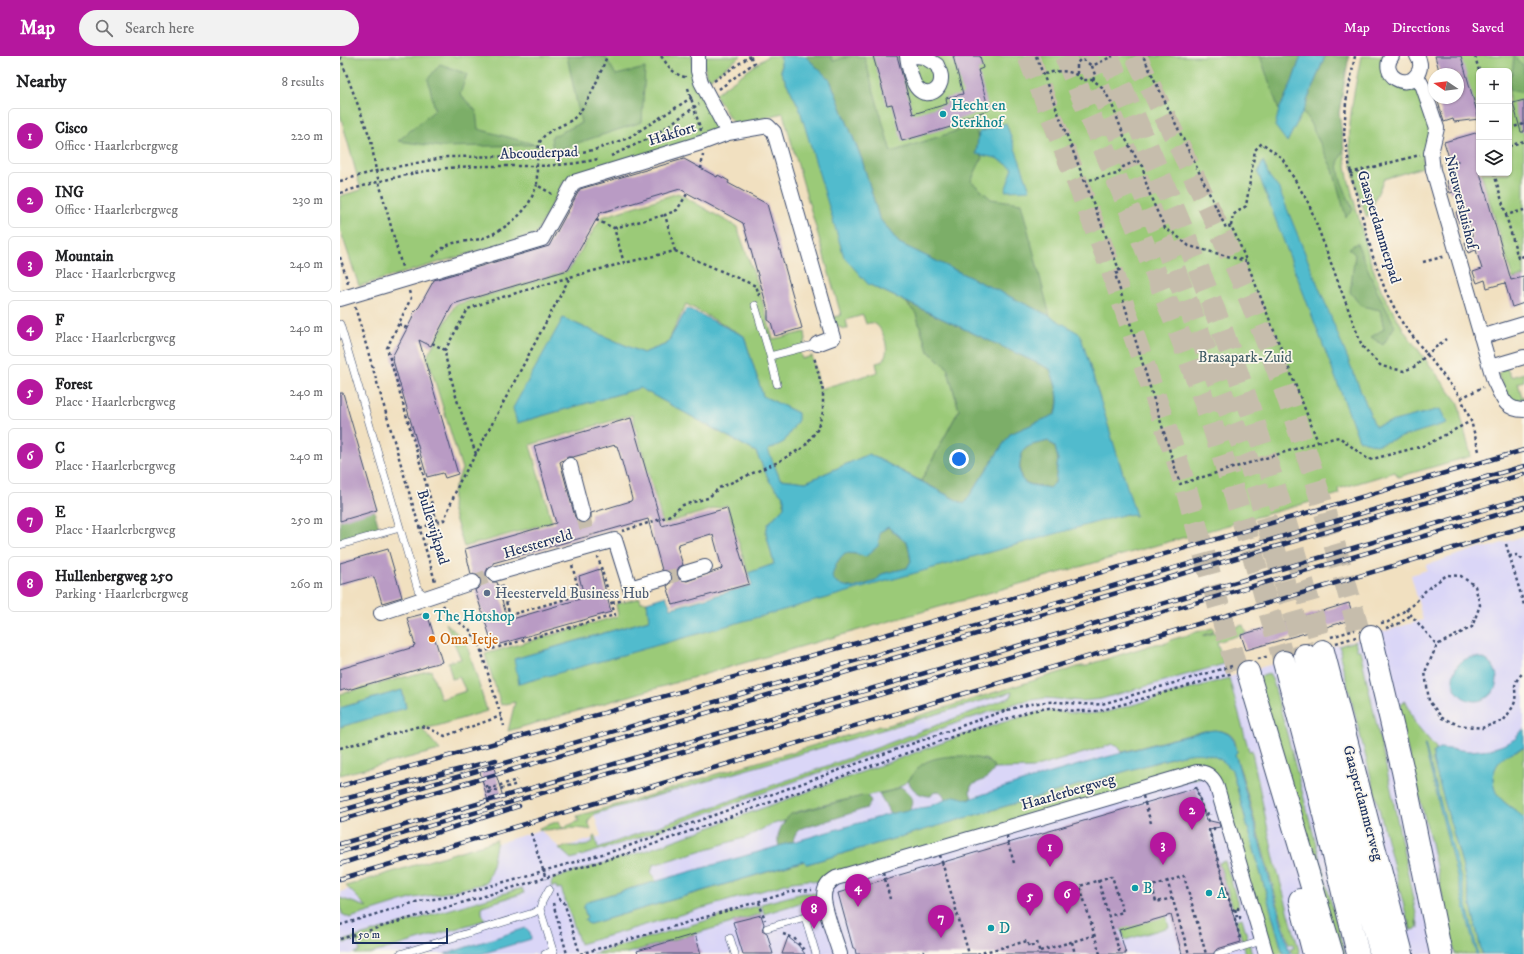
<!DOCTYPE html>
<html lang="en">
<head>
<meta charset="utf-8">
<style>
  :root { --surface:#fff; --page:#f2f2f2; --text:#202124; --muted:#757577; --line:#e0e0e0; --accent:#b5179e }
  body { margin:0; font-family:"IM FELL DW Pica",serif; background:var(--page); color:var(--text) }
  .controls { position:absolute; right:12px; top:12px; display:grid; overflow:hidden; border-radius:6px; box-shadow:0 1px 3px #0004 }
  .controls button { width:36px; height:36px; display:grid; place-items:center; padding:0; border:0; border-bottom:1px solid var(--line); background:var(--surface); color:var(--text); font:20px sans-serif }
  .compass { position:absolute; left:1088px; top:12px; width:36px; height:36px; border-radius:50%; background:var(--surface); box-shadow:0 1px 3px #0004; rotate:283deg }
  .scale { position:absolute; left:12px; bottom:10px; width:96px; box-sizing:border-box; padding-left:4px; border:2px solid #1b2f5e; border-top:0; font-size:11px; line-height:14px; white-space:nowrap; color:#1b2f5e; -webkit-text-stroke:3px #fbf7ec; paint-order:stroke }
  .you { position:absolute; left:619px; top:403px; width:14px; height:14px; margin:-10px; border:3px solid #fff; border-radius:50%; background:#1a73e8; box-shadow:0 0 0 6px #1a73e833 }
  .badge { display:grid; place-items:center; width:26px; height:26px; border-radius:50%; background:var(--accent); color:#fff; font-size:13px; font-weight:700 }
  .pin { position:absolute; translate:-50% -33px; filter:drop-shadow(0 1px 2px #0008) }
  .pin::after { content:''; position:absolute; top:21px; width:14px; height:12px; background:inherit; clip-path:polygon(0 0,100% 0,50% 100%) }
  .list { margin:0; padding:0; list-style:none }
  h2 { display:flex; justify-content:space-between; align-items:center; height:52px; margin:0; padding:0 16px; font-size:17px }
  h2 small { font-size:13px; font-weight:400; color:var(--muted) }
  .list li { display:grid; grid-template-columns:26px 1fr auto; gap:12px; align-items:center; box-sizing:border-box; height:56px; margin:0 8px 8px; padding:0 8px; border:1px solid var(--line); border-radius:6px }
  .list b { display:block; font-size:15px; white-space:nowrap }
  .list p { margin:0; font-size:13px; white-space:nowrap; color:var(--muted) }
  .list em { font-size:13px; font-style:normal; color:var(--muted) }
  .icon { flex:none; width:22px; height:22px; fill:none; stroke:currentColor; stroke-width:2; stroke-linecap:round; stroke-linejoin:round }
  .map { position:relative; flex:none; width:1184px; height:898px; overflow:hidden }
  header { display:flex; align-items:center; gap:24px; box-sizing:border-box; height:56px; padding:0 20px; background:var(--accent); color:#fff }
  header strong { font-size:19px }
  nav { display:flex; gap:22px; margin-inline-start:auto; font-size:14px }
  .search { width:280px; height:36px; background:var(--page); display:flex; align-items:center; gap:10px; box-sizing:border-box; padding:0 14px; border-radius:22px; color:var(--muted); font-size:15px }
  main { display:flex }
  aside { flex:1; background:var(--surface) }
  .map>svg:first-child { display:block }
</style>
</head>
<body>
<header>
<strong>Map</strong>
<div class="search"><svg class="icon" aria-label="search" viewBox="0 0 24 24"><circle cx="10" cy="10" r="6"/><path d="M15 15l6 6"/></svg>Search here</div>
<nav><a>Map</a><a>Directions</a><a>Saved</a></nav>
</header>
<main>
<aside>
<h2>Nearby<small>8 results</small></h2>
<ul class="list">
<li><span class="badge">1</span><div><b>Cisco</b><p>Office · Haarlerbergweg</p></div><em>220 m</em></li>
<li><span class="badge">2</span><div><b>ING</b><p>Office · Haarlerbergweg</p></div><em>230 m</em></li>
<li><span class="badge">3</span><div><b>Mountain</b><p>Place · Haarlerbergweg</p></div><em>240 m</em></li>
<li><span class="badge">4</span><div><b>F</b><p>Place · Haarlerbergweg</p></div><em>240 m</em></li>
<li><span class="badge">5</span><div><b>Forest</b><p>Place · Haarlerbergweg</p></div><em>240 m</em></li>
<li><span class="badge">6</span><div><b>C</b><p>Place · Haarlerbergweg</p></div><em>240 m</em></li>
<li><span class="badge">7</span><div><b>E</b><p>Place · Haarlerbergweg</p></div><em>250 m</em></li>
<li><span class="badge">8</span><div><b>Hullenbergweg 250</b><p>Parking · Haarlerbergweg</p></div><em>260 m</em></li>
</ul>
</aside>
<div class="map">
<svg width="1184" height="898" viewBox="0 0 1184 898">
  <rect width="100%" height="100%" fill="#fbf7ec"/>
  <filter id="ink" filterUnits="userSpaceOnUse"><feTurbulence type="fractalNoise" baseFrequency=".025" numOctaves="2"/><feDisplacementMap in="SourceGraphic" scale="8" xChannelSelector="R" yChannelSelector="G"/><feConvolveMatrix kernelMatrix="1 2 1 2 8 2 1 2 1" color-interpolation-filters="sRGB"/></filter>
  <filter id="wash" filterUnits="userSpaceOnUse"><feTurbulence type="fractalNoise" baseFrequency=".012" numOctaves="4" result="noise"/><feDisplacementMap in="SourceGraphic" scale="16" xChannelSelector="R" yChannelSelector="G"/><feGaussianBlur stdDeviation="0.9" result="paint"/><feColorMatrix in="noise" values="0 0 0 0 0 0 0 0 0 0 0 0 0 0 0 0 0 1.4 0 .05"/><feComposite in="paint" operator="in"/></filter>
  <g filter="url(#wash)">
    <rect width="100%" height="100%" fill="#f1e0c0"/>
    <path fill="#dad6f7" d="M1184 480V898H0V836L200 774 220 792 255 782 261 780 254 758 672 636 875 578 889 621 1042 576 1083 564 1071 519 1087 514 1086 509 1142 491 1143 493Z"/>
    <path fill="#9bca78" stroke="#5b7c6b" d="M0 0H352L353 18 356 32 362 39 376 65V73L370 80 236 119 225 124 196 178 19 230 0 173V140L21 134 0 58Z
      M363 0H401L367 25Z
      M428 0H439L441 3V16L459 51 528 228 566 246 576 258 588 295 607 311 619 354 581 425 529 398 466 426 440 423 427 394 458 357 423 340 404 280 346 248 327 288 303 297 223 262 177 367 300 332 416 396 430 426 444 441V451L428 468 426 477 434 508 408 517 387 449 323 468 292 359 190 389 212 466 124 491 112 452 113 436 122 413 87 300 115 249 228 215 262 161 338 137 397 171 417 226 433 283 465 276 466 284 460 297 462 303 472 300 480 333 538 316 536 307C555 305 544 272 535 268 533 266 529 267 526 268L523 259 506 264 508 273C499 273 496 269 492 262L501 259 443 57 397 69 390 63 375 38Z
      M465 0H961L952 26 947 86 963 55 970 67 1001 74 1008 122 1030 204 1042 236 1065 276 1119 348 1121 361 1131 400 1058 421 1055 416 998 433 999 438C723 515 445 595 168 675L175 646 161 649 145 598 278 560 276 548 300 542 301 546H307L309 564 174 603 786 458 796 460 635 223 490 24Z
      M1021 0H1045L1044 9 1081 34 1093 71 1083 99V111L1044 123 1027 162C1020 143 1013 122 1011 102 1006 68 1015 33 1021 0Z
      M1118 0H1184V220L1173 223 1141 117H1169V15H1139V69Z
      M1166 311 1171 321 1184 317V325L1178 327 1182 341 1184 340V348C1168 347 1164 332 1158 319L1161 315Z
      M106 567 126 586 147 655 97 670 82 673 100 694 0 719V671L66 651 62 634 0 652V638L91 614 101 643 126 635 119 621 112 623 108 606 121 603Z
      M903 569 906 577 877 586 884 608 761 643 741 645 705 642 680 646 622 665 298 782 231 803 219 792 227 790H244L253 786V781L255 780 258 792 523 697 671 641 672 636 254 758 248 765 251 774C234 770 217 774 200 774L199 772 219 765 222 772 239 765 237 760 301 742 364 722H368L373 719 449 697H453L458 694 540 670H545L741 610H748L750 608 815 588 827 587 830 584 844 580H848L852 577 873 572 874 576 863 579V580Z
      M1015 585 1017 594H1020L1051 733 1079 873 1076 865 1077 873 1071 874 1069 865 1071 874H1070L1000 600 1002 599 999 590Z
      M929 618 933 625 1005 898H998L916 622Z
      M889 622 909 695 912 694V696L934 803 960 898H952L950 893 954 892 953 888H949L946 878 902 719 895 698 897 696C896 692 896 687 894 683 888 673 873 674 864 675L782 696 777 689 772 688 764 691 693 712 653 713V709L647 704 644 703 613 700 596 703 578 712 568 725 554 734 500 745 456 756 448 761 444 765 430 769 407 781 313 809 311 816 316 825 248 845 244 851 247 862 245 863V864L250 868 465 805 467 808 838 700C859 694 877 696 892 714L943 898H931L874 717 483 827 469 824 452 826 240 888 221 832 217 833 216 830 212 831 211 827 214 822 305 795 629 677 674 663 703 655 746 658 767 656Z
      M1066 645 1075 667 1097 693 1093 697V705L1121 804 1142 898H1115L1091 787 1058 655H1061V647Z
      M1184 692V762C1177 754 1167 750 1160 742 1156 738 1153 731 1153 725 1153 704 1166 698 1184 692Z
      M157 784 151 814 146 827 99 838 74 842 10 862 2 858 0 842 27 851 6 830Z
      M885 805 899 851 893 853 879 807Z
      M182 832 184 837 142 850V857L145 864 30 898H15V897L20 895 16 884 4 887 3 885Z
      M463 837H473L479 840V841L424 858 421 848Z
      M419 849 421 858 392 866V867L284 898H252Z
      M826 858 829 871 785 884 781 872Z
      M902 862 912 898H906L896 864Z"/>
    <path fill="#7cae68" stroke="#4c6e63" d="M227 0H265L276 19 305 12 302 66 213 95 211 81 241 67Z
      M465 0H491L493 5 510 0H524L551 96 635 69 638 83 636 97 641 99 642 102 631 125 651 143 681 147 710 260 559 187 539 162 522 104 490 24Z
      M920 0H961L952 26 939 54Z
      M985 0H1009L999 57 1004 93 998 107 1000 122 1013 154 1006 161 993 114 970 67 963 55Z
      M1174 0 1184 11V37L1169 34V21L1172 17Z
      M100 8 127 18 120 38 136 55 138 73 197 89 101 91 58 85 95 54 88 23Z
      M1017 187 1037 235 1055 270 1043 289 1031 281 1044 273 1040 254 1021 250 1010 236 1015 199 1009 192Z
      M566 246 710 313C716 330 721 341 715 359L670 378 624 448 581 425 619 354 607 311 588 295 576 258Z
      M708 385 715 391 718 403 715 427 710 432 689 428 682 424C679 415 678 399 686 392 690 388 702 387 708 385Z
      M34 454 39 472 0 484V464Z
      M548 471 568 488 571 505 567 512 542 518 536 525 514 532 497 529 491 521C494 511 497 504 505 497L518 498 540 476Z
      M621 700C628 701 666 703 650 719 646 724 637 726 631 730L630 736 632 742 627 744 615 740 605 744 603 738 599 735 593 737 591 740C580 740 573 735 568 725 572 721 574 716 578 712 588 701 608 700 621 700Z
      M561 731C569 737 576 743 569 754L551 758C546 751 544 745 539 738L554 734Z
      M526 739 530 743 531 746 527 752 471 770C461 770 454 776 453 786L439 790C435 779 443 765 451 758Z"/>
    <path fill="#51bbcd" stroke="#367596" fill-rule="evenodd" d="M440 0H465L490 24 522 104 539 162 559 187 710 260 740 278 796 460 786 458 179 628 174 603 309 564 307 546 326 540 331 552 412 529 408 517 434 508 426 477 428 468 444 451V441L430 426 416 396 300 332 177 367 173 352 223 262 303 297 327 288 347 252 404 280 423 340 458 357V364L444 386 428 394 440 423 466 426 529 398 624 448 670 378 716 358C721 341 716 329 710 313L528 228 504 201 459 51 441 16V3ZM708 385 715 391 718 403 715 427 709 432C689 428 677 431 680 406 681 401 682 395 686 392 691 388 702 387 708 385ZM548 471 568 488 571 505 567 512 542 518 536 525 514 532 497 528 492 521C494 511 497 504 505 497L518 498 525 501 538 490 540 476Z
      M961 0H985L963 55 947 86 935 70 939 54 952 26Z
      M666 67 690 134 665 135 673 112 656 102 636 98 639 76Z
      M923 105 929 120 939 133 1035 370 1100 353 1107 367 1036 389 1019 384 918 117Z
      M1113 623a22 22 0 1 1 44 0a22 22 0 1 1-44 0Z
      M62 634 66 652 0 671V652Z
      M1184 672V692C1167 697 1155 704 1153 722 1153 729 1155 737 1160 742 1167 750 1177 754 1184 762V898H1142L1121 804 1093 705V697L1100 692 1130 695 1151 693 1163 689 1175 683Z
      M875 674C892 677 893 681 897 696L895 698 896 701 950 898H943L892 714C877 696 859 695 838 700L467 808 464 805 250 868 247 867 245 863 247 862C245 855 241 849 248 845L557 756 587 751 615 740 630 744 632 742C709 716 787 695 865 675Z
      M1084 688H1085L1121 823 1138 898H1136Z
      M186 872 190 876 191 883 141 898H105Z"/>
    <g id="blocks">
      <path fill="#b99bc4" fill-rule="evenodd" d="M533 0H557L573 58 607 48 606 42 623 38 613 0H640L643 12 638 14 649 54 613 65 614 70 562 85 552 48 547 49Z
        M1095 0H1121L1139 63 1114 66 1113 63 1104 66 1097 42H1118V18H1100Z
        M1184 44V76H1181L1173 47Z
        M1139 76V117H1140L1171 224 1184 221V247L1172 251 1165 227 1147 232 1145 224 1137 227 1133 216 1142 213 1136 194 1128 197 1125 186 1133 183 1128 164 1119 167 1116 156 1124 153 1119 134 1110 137 1107 125 1116 123 1104 86Z
        M344 103 377 121 378 119 389 125 388 127 427 148 462 272 435 280 431 266 428 264V254L403 167 340 133 260 157 228 214 113 248 91 290 79 284 118 418 105 422 103 417 87 421 52 301 72 263 73 257 79 251 94 224 209 190 240 133Z
        M0 337H3L37 454 0 465Z
        M291 362 322 470 387 452 409 528 333 549 327 530 330 528 332 520 330 516 322 514 308 463 153 507V509L148 512 146 516V521L152 526H157L167 562H169V564L243 542 244 540 239 520 260 513 271 556 153 590 135 534 140 531 141 524 138 519 131 518 125 493 216 467 194 390ZM275 389V390H277L282 406 292 443 291 445 251 457V462L249 465 245 467H240L235 461 220 406 228 401H233ZM371 478V480L373 479 382 512 381 513 347 525 339 523 337 520V515L339 511 343 509 337 490 339 489V488Z
        M48 493 62 541 42 547 34 521H33L32 520 0 529V507Z
        M1009 547 1014 563 906 594 901 579Z
        M87 557 102 606 86 610V611L8 634 7 633 0 635V613L74 591 73 590 75 589 67 562Z
        M154 712 163 741 148 745 140 716Z
        M856 732 866 764 879 767 880 771 869 773 901 886 877 893 873 898H842L831 859 779 874 786 898H516L515 892H513L498 837Z
        M421 859 424 868 422 874 427 877 433 898H403L393 866Z
        M355 878 361 898H298L297 895Z
        M448 881 458 889 465 898H442Z"/>
    </g>
  </g>
  <g filter="url(#ink)">
    <use href="#blocks" fill-opacity="0" stroke="#3b4a6d" stroke-width="1"/>
    <g fill="none" stroke-linecap="round" stroke-linejoin="round">
      <path stroke="#c6bdac" stroke-width="14" stroke-dasharray="14 7" stroke-linecap="butt" d="M243 459 248 480
        M324 522 345 517
        M133 526 154 518"/>
      <path stroke="#c6bdac" stroke-width="22" stroke-dasharray="22 11" stroke-linecap="butt" d="M688 0 770 210 838 407 847 436 898 619
        M725 0C767 101 811 201 849 303 886 402 914 504 944 606
        M746 0 825 188 913 418 965 599
        M768 0C809 93 850 187 885 282 923 385 953 490 983 595
        M796 0C838 89 884 177 920 269 961 371 992 477 1021 583"/>
      <defs>
        <path id="lane" d="M415 249 430 300 477 288
          M0 268 60 472
          M430 300 437 328
          M0 489 60 472 78 534 87 541
          M200 853 214 898
          M427 872 465 861 476 898
          M390 882 395 898
          M60 898 193 857 200 853 202 846 209 833
          M205 898 213 895
          M878 898 902 891"/>
        <path id="street" d="M358 0V15L361 26 388 77
          M567 0C568 8 572 28 578 33 588 43 602 34 601 21 601 17 598 12 597 9L584 1 576 0
          M1052 0C1038 18 1068 38 1079 15 1081 10 1080 4 1077 0
          M1077 20 1083 31 1097 72 1091 97 1093 114 1154 325C1162 340 1164 354 1184 354
          M0 243 202 183 234 126 364 86 388 77 428 70 434 76 493 282 477 288
          M1141 281 1184 268
          M1150 311 1184 301
          M230 409 243 459
          M345 517 365 511
          M154 518 275 484 290 532 324 522
          M41 557 133 526
          M500 898C496 885 483 851 484 840 484 832 489 826 496 822L857 716C866 716 872 720 876 728L926 898"/>
        <path id="highway" d="M1031 580 1063 715 1101 898
          M983 595 1062 898
          M965 599 1041 898
          M944 606 976 726 1018 898
          M908 616 992 898
          M960 844 974 898"/>
      </defs>
      <use href="#lane" stroke="#3b4a6d" stroke-width="8"/>
      <use href="#street" stroke="#3b4a6d" stroke-width="16"/>
      <use href="#highway" stroke="#3b4a6d" stroke-width="24"/>
      <path stroke="#3b4a6d" stroke-width="2.5" stroke-dasharray="3 3" stroke-linecap="butt" d="M321 0C328 9 332 18 345 21V23
        M696 0 780 216 775 218 840 428 978 386 898 184 891 170 886 172 803 0
        M1015 0 1006 46 1004 80 1012 123 1033 201 1046 236 1063 268 1121 342 1131 365 1139 395
        M1135 0 1139 15
        M0 1 31 84 36 115 62 211
        M705 18C717 14 733 13 742 24H753L762 31 771 46 784 80 799 107 803 110C805 133 816 153 826 174L832 176 849 190 906 205
        M737 18V7L740 4 745 5 752 10
        M753 24 755 19 752 10 773 0
        M374 25 410 0
        M348 32 361 75
        M379 33 414 7 410 0
        M1169 72 1184 68
        M1169 90 1184 85
        M271 100 312 81 359 48
        M1138 100H1139
        M1104 105 1109 107 1119 105
        M361 113 363 99
        M1010 117 1080 99
        M1154 117 1166 159 1184 154
        M0 125 36 115 107 101 198 100 222 99 254 94 288 82 354 40
        M744 125 777 118 783 111 798 104
        M0 137C39 125 78 114 119 111 165 108 213 114 258 103
        M212 138 197 129C197 117 196 97 200 86 205 74 224 70 233 63 248 50 260 18 267 0
        M1166 159 1178 202 1184 200
        M256 164 274 172 284 207 335 195
        M891 170 893 159 906 150 915 94 922 87 942 102 969 148 1022 290 1041 310 1064 315 1076 310 1087 298 1106 283
        M274 172 325 159
        M335 195 416 230 419 238 418 242
        M335 195 325 159 337 154 347 138
        M0 201 8 227
        M93 201C111 182 118 188 140 183 155 179 175 165 184 154 190 147 193 138 197 129
        M1083 206 1106 200
        M69 235 71 242 47 292 97 466
        M15 251 95 525
        M59 268 67 272
        M92 287 105 294
        M1121 342 1143 331
        M978 386 999 381 1029 404 1086 389 1131 365
        M136 398 117 344 106 303 105 294 128 253 146 246 230 221
        M80 472 104 464 120 425 136 398 230 221 284 207
        M282 475 321 463 332 458 343 449 368 442 379 432 438 406 464 391 477 374 483 356V335L474 301
        M1166 488 1184 549
        M1169 500 1177 499 1184 505
        M161 529 170 559 240 539 232 509
        M272 547 284 544
        M103 549 109 559 130 574 139 588 164 670
        M1066 553 1097 589
        M1041 567 1048 566 1073 549 1087 533 1107 519 1121 520 1135 530 1140 549 1132 571 1097 589 1085 616 1089 645 1102 662 1119 669 1142 672 1164 664C1167 659 1174 651 1175 645 1177 631 1170 629 1184 616
        M1046 572 1058 568 1071 559
        M991 581 1015 574
        M996 587 1016 581
        M141 596 275 559 258 501
        M918 603 929 600
        M0 692 80 670 86 671 105 680 161 660
        M147 729 149 741
        M856 731 864 758 870 757V759
        M148 733 177 724
        M149 736 178 728
        M805 747 811 767
        M866 757 869 766
        M874 771V773L869 774 892 854 898 852V854
        M191 777 206 823
        M668 787 674 807
        M602 806 629 898
        M545 823 550 843
        M758 824 780 898
        M827 824 849 898
        M217 837 218 842 224 846 239 895
        M833 842 816 846 812 830 844 820 866 898
        M419 846 425 864
        M213 847 227 898
        M895 853 897 860H895
        M900 860V862L895 863 900 882
        M0 869 79 845 115 840 280 793 624 669C650 660 679 648 707 646 725 645 743 650 762 648L892 610
        M443 878 454 882 464 894
        M0 883 289 797 620 678 691 655 709 652 736 655H759L893 617
        M697 886 700 898
        M732 886 735 898
        M700 895 755 879
        M240 898 454 835 472 834
        M577 898 584 896V898
        M637 898 687 885 689 891 697 888
        M760 898 740 830 772 820 783 856 769 860"/>
      <use href="#lane" stroke="#fff" stroke-width="7"/>
      <use href="#street" stroke="#fff" stroke-width="14"/>
      <use href="#highway" stroke="#fff" stroke-width="22"/>
      <defs>
        <path id="rail" d="M0 730 524 585 1184 394
          M0 744 156 704
          M0 755 1184 410
          M0 764 1184 418
          M0 788 1184 442
          M0 796 1184 451
          M0 808 179 750
          M0 823 1184 471"/>
      </defs>
      <use href="#rail" stroke="#1b2f5e" stroke-width="4.5"/>
      <use href="#rail" stroke="#fbf7ec" stroke-width="3" stroke-dasharray="9" stroke-linecap="butt"/>
      <defs>
        <path id="lane-bridge" d="M902 891 915 887"/>
      </defs>
      <use href="#lane-bridge" stroke="#3b4a6d" stroke-width="8" stroke-linecap="butt"/>
      <path stroke="#3b4a6d" stroke-width="2.5" stroke-dasharray="3 3" stroke-linecap="butt" d="M803 740 805 747
        M667 780 668 787
        M600 799 602 806
        M543 816 545 823"/>
      <use href="#lane-bridge" stroke="#fff" stroke-width="7"/>
    </g>
  </g>
  <g fill="#0f9aa8" stroke="#fbf7ec" stroke-width="1.5">
    <circle cx="603" cy="58" r="4"/>
    <circle cx="86" cy="560" r="4"/>
    <circle cx="795" cy="832" r="4"/>
    <circle cx="869" cy="837" r="4"/>
    <circle cx="651" cy="872" r="4"/>
  </g>
  <circle fill="#5c6f8a" stroke="#fbf7ec" stroke-width="1.5" cx="147" cy="537" r="4"/>
  <circle fill="#e8710a" stroke="#fbf7ec" stroke-width="1.5" cx="92" cy="583" r="4"/>
  <g text-anchor="middle" dominant-baseline="central" stroke-width="3.5" stroke-linejoin="round" paint-order="stroke">
    <g font-size="15" fill="#0d838f" stroke="#fbf7ec" text-anchor="start">
      <text x="611" y="49">Hecht en<tspan x="611" dy="17">Sterkhof</tspan></text>
      <text x="94" y="560">The Hotshop</text>
      <text x="803" y="832">B</text>
      <text x="877" y="837">A</text>
      <text x="659" y="872">D</text>
    </g>
    <g font-size="15" fill="#1b2f5e" stroke="#fbf7ec">
      <text transform="translate(332 78) rotate(-17)">Hakfort</text>
      <text transform="translate(199 97) rotate(-2)">Abcouderpad</text>
      <text transform="translate(1121 146) rotate(76)">Nieuwersluishof</text>
      <text transform="translate(1039 171) rotate(73)">Gaasperdammerpad</text>
      <text transform="translate(93 471) rotate(73)">Bullewijkpad</text>
      <text transform="translate(198 488) rotate(-16)">Heesterveld</text>
      <text transform="translate(728 736) rotate(-16)">Haarlerbergweg</text>
      <text transform="translate(1023 747) rotate(75)">Gaasperdammerweg</text>
    </g>
    <g font-size="15" fill="#415e66" stroke="#fbf7ec">
      <text x="905" y="301">Brasapark-Zuid</text>
    </g>
    <g font-size="15" fill="#4e5e75" stroke="#fbf7ec" text-anchor="start">
      <text x="155" y="537">Heesterveld Business Hub</text>
    </g>
    <g font-size="15" fill="#c56008" stroke="#fbf7ec" text-anchor="start">
      <text x="100" y="583">Oma Ietje</text>
    </g>
  </g>
</svg>
<div class="controls">
<button>+</button>
<button>−</button>
<button><svg class="icon" aria-label="layers" viewBox="0 0 24 24"><path d="M12 4l9 5-9 5-9-5zM3 14l9 5 9-5"/></svg></button>
</div>
<svg class="compass" viewBox="-18 -18 36 36"><path d="M0-13l5 13h-10z" fill="#e53935"/><path d="M0 13l5-13h-10z" fill="#757577"/></svg>
<div class="scale">50 m</div>
<div class="you"></div>
<div class="pin badge" style="left:710px;top:811px">1</div>
<div class="pin badge" style="left:852px;top:774px">2</div>
<div class="pin badge" style="left:823px;top:809px">3</div>
<div class="pin badge" style="left:518px;top:851px">4</div>
<div class="pin badge" style="left:690px;top:860px">5</div>
<div class="pin badge" style="left:727px;top:858px">6</div>
<div class="pin badge" style="left:601px;top:882px">7</div>
<div class="pin badge" style="left:474px;top:873px">8</div>
</div>
</main>
</body>
</html>
